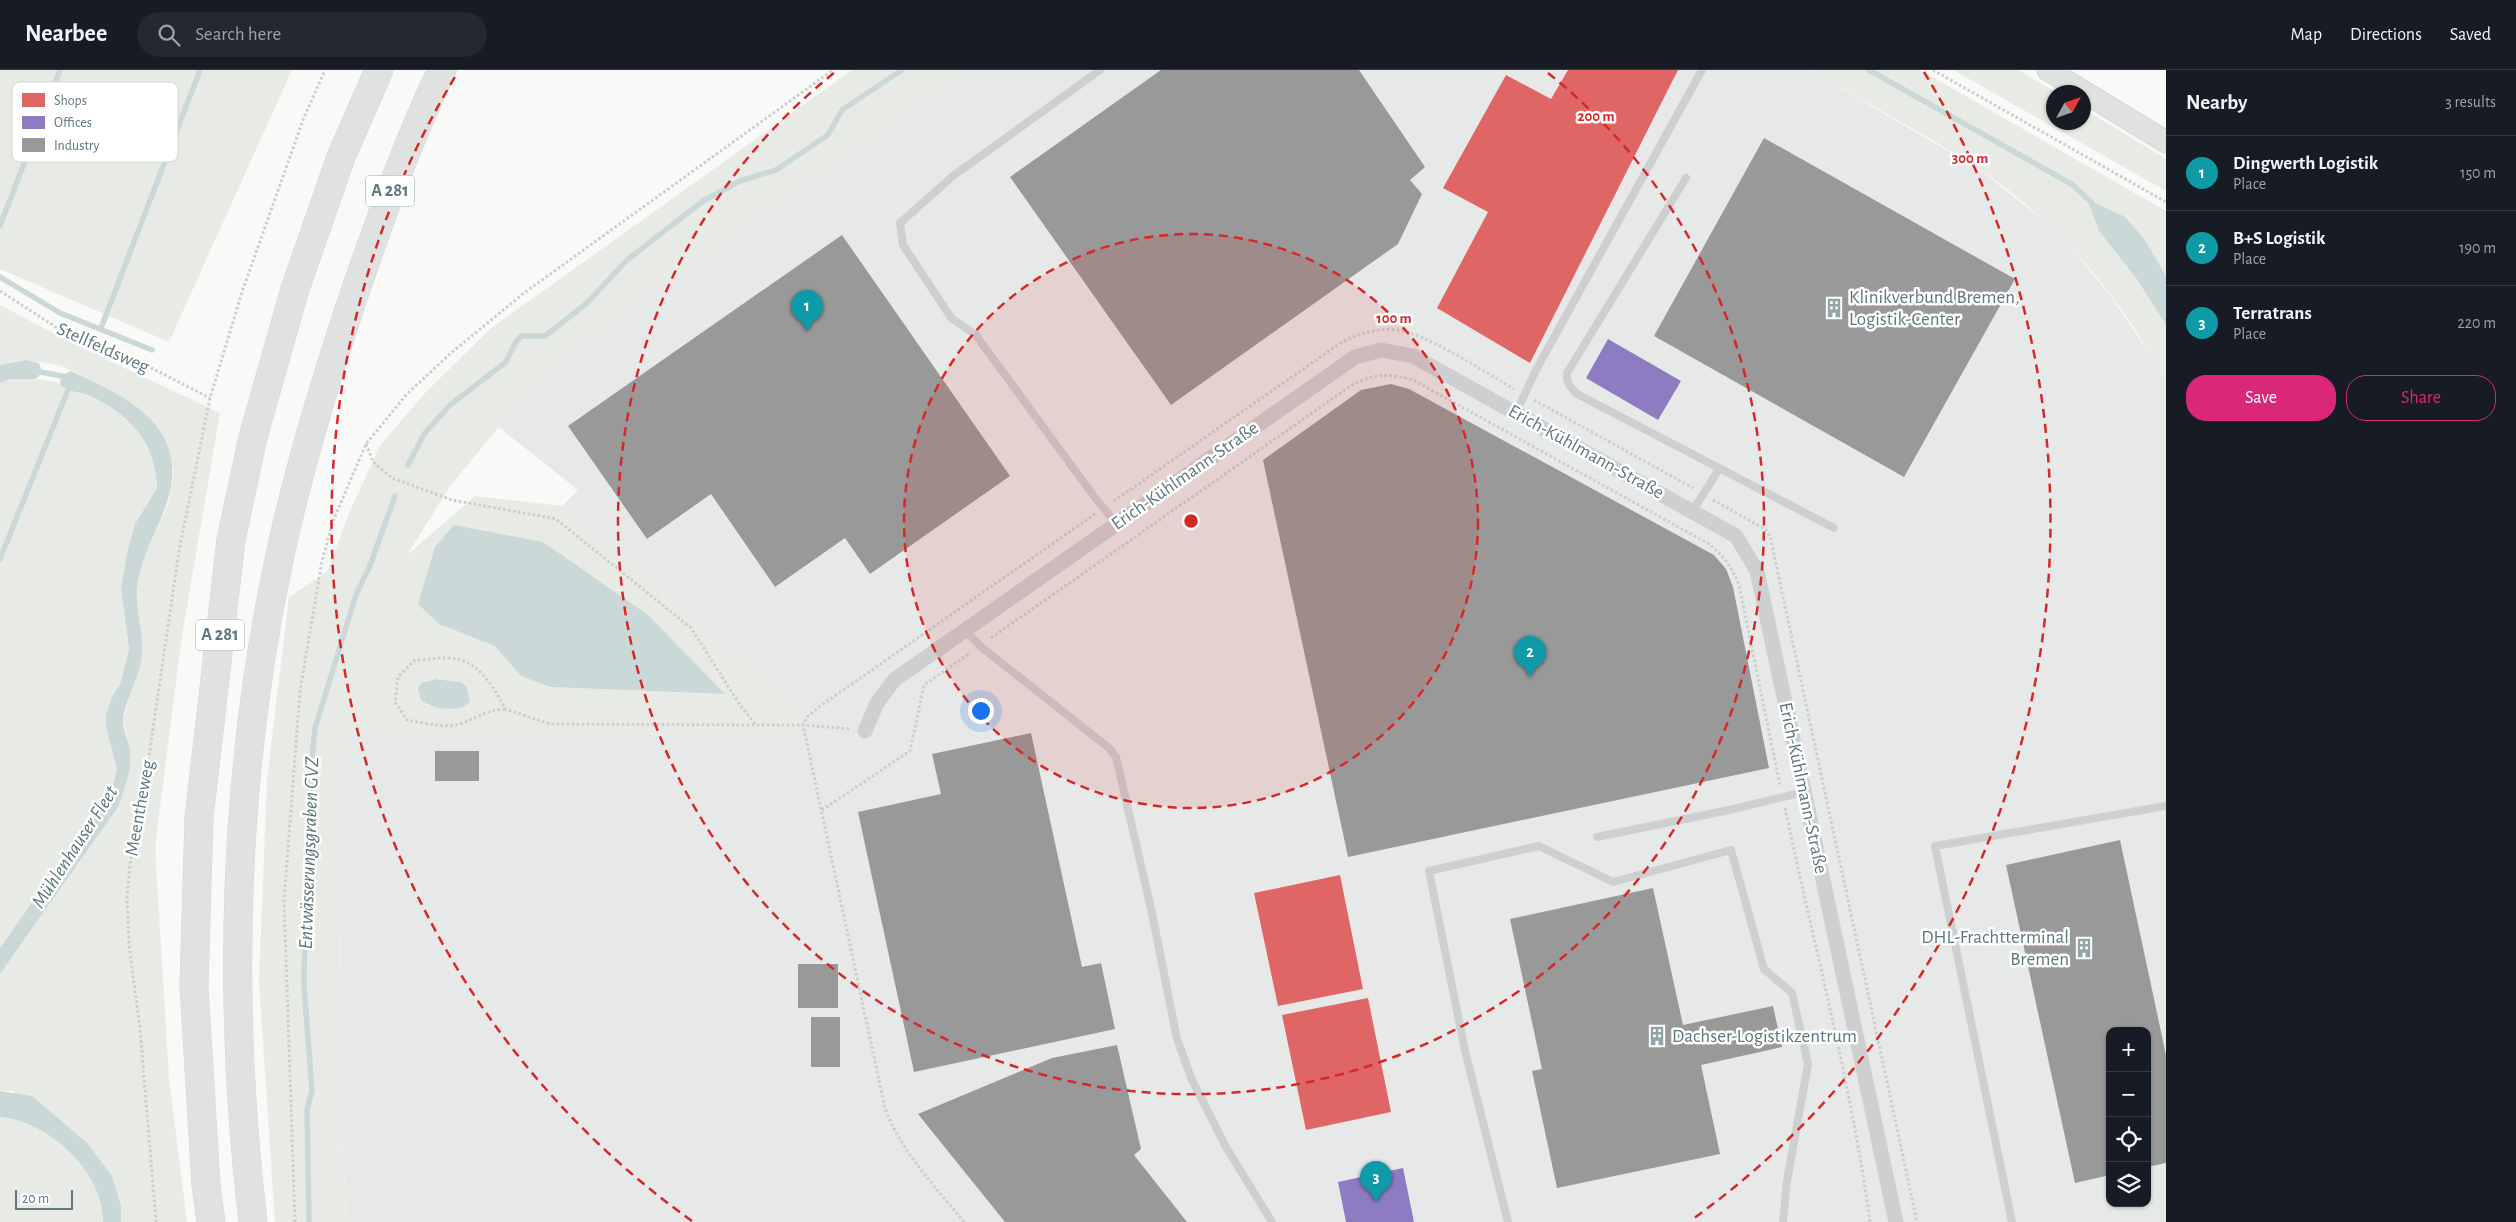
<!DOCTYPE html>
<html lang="en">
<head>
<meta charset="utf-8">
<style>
  :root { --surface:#171b24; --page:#242831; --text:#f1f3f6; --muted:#9ea1a6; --line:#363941; --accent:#db2777 }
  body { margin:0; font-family:"Alegreya Sans",sans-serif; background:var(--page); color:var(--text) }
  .controls { position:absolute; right:15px; bottom:15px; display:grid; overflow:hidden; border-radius:10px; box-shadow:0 1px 4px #0004 }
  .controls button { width:45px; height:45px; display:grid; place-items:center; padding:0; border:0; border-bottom:1px solid var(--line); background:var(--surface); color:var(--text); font:25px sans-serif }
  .compass { position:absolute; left:2046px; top:15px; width:45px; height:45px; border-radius:50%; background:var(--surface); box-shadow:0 1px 4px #0004; rotate:50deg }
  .scale { position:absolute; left:15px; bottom:12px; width:58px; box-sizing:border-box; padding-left:5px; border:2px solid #5e787f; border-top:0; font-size:14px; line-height:18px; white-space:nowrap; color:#5e787f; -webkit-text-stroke:4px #fff; paint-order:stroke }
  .you { position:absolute; left:980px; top:640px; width:18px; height:18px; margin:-12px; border:4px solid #fff; border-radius:50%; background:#1a73e8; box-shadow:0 0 0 8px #1a73e833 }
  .badge { display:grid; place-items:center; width:32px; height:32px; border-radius:50%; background:var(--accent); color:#fff; font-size:16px; font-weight:700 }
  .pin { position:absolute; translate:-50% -41px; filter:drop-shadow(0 1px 2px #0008) }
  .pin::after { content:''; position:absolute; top:26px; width:18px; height:15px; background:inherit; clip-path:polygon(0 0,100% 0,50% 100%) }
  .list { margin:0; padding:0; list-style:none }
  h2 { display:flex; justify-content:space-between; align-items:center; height:65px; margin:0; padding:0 20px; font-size:21px }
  h2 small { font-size:16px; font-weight:400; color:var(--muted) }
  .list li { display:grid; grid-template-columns:32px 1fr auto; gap:15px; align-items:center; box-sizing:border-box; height:75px; padding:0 20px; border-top:1px solid var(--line) }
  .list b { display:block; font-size:19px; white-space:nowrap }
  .list p { margin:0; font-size:16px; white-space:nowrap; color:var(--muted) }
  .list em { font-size:16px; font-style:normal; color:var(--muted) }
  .actions { display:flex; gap:10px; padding:15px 20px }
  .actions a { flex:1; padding:11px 0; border:1px solid var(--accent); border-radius:20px; text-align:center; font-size:18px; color:var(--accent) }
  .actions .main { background:var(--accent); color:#fff }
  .icon { flex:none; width:28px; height:28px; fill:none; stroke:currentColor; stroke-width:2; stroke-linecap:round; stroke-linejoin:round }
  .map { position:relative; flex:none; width:2166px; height:1152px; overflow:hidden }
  header { display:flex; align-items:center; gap:30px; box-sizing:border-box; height:70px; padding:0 25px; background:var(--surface); border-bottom:1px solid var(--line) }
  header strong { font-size:24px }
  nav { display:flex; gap:28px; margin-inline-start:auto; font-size:18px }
  .search { width:350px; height:45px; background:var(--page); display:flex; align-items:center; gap:12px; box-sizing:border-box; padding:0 18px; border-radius:28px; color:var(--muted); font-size:19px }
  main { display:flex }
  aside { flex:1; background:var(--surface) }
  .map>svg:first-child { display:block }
</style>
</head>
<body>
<header>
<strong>Nearbee</strong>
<div class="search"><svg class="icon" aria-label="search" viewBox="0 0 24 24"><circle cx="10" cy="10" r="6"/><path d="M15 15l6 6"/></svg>Search here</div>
<nav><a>Map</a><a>Directions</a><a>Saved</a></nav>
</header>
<main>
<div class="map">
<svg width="2166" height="1152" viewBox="0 0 2166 1152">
  <rect width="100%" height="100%" fill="#f9f9f8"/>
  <path fill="#e7e9e8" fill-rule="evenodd" d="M954 0H1809L1979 99 2058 162 2110 225 2156 294 2166 317V1152H346L342 1028 339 722 349 663 798 665 797 636 562 436 578 420 491 351 594 258ZM2110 961H2147V1133H2110Z"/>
  <path fill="#e8ebe5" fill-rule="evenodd" d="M0 0H292L169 272 0 199Z
    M852 0H970L649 224 578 279 506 348 451 415 407 485 475 426 562 436 797 636 799 665 349 663 339 722 342 1028 346 1152H275L259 911 267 710 289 527 327 502 350 441 381 374 426 322 490 259ZM495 576 725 624 550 617 521 606ZM435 609 447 610 454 638 427 635V610Z
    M1809 0H1920L2166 141V206L2145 170 2099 161 2136 208 2166 255V317C2129 234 2055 149 1979 99 1924 63 1865 33 1809 0Z
    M1953 0H2019L2056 22H2054V52H2084V39L2166 89V121Z
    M0 235 74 274 220 343 182 565 155 777 169 1008 187 1152H121V1135L112 1106 13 1021H0V904L118 737 127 666 123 651 142 577 137 533 138 512 144 488 168 434 174 400 144 343 117 325 63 296 27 290 0 295Z
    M10 309C23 309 48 308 60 314 63 316 64 319 69 321 75 323 82 323 87 325 128 343 155 372 157 418L135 454 123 536 129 579 121 612 113 625 117 699 112 719 0 878V313Z
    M0 1047C48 1051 104 1102 103 1152H0Z"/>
  <path fill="#cad8d8" d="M2087 129 2125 147 2145 170 2166 206V255L2136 208 2099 161Z
    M27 290 39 293 42 302 36 309H10L0 313V295Z
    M71 301C105 318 150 335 166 372 188 423 146 463 138 512 134 534 142 555 142 576 143 603 127 624 123 649 122 658 129 672 130 682 132 701 124 719 118 737L0 904V878L112 719 117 699 106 657V645L113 625 121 612 129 579 121 519 128 479 135 454 157 418C156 372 128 343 88 325 77 321 68 323 60 314L61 306Z
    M454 455 543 472 648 545 725 624 550 617 521 606 495 576 439 554 418 534 435 477Z
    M435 609 460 612 466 616 470 631 467 635C455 642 432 639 421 630L418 618 421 613Z
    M0 1021 32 1026 87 1073 112 1106 121 1135V1152H103C104 1102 48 1051 0 1047Z"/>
  <path fill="#e06666" d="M1568 0H1678L1530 293 1437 238 1488 142 1443 118 1506 5 1551 29Z
    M1340 805 1363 919 1278 936 1254 823Z
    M1368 928 1391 1042 1306 1060 1282 945Z"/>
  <path fill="#8e7cc3" d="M1608 269 1681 311 1658 350 1586 308Z
    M1403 1098 1414 1152H1346L1338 1112Z"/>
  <path fill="#999" d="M1161 0H1359L1425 97 1410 110 1422 124 1398 174 1171 335 1010 107Z
    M1764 68 2015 209 1904 407 1654 266Z
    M842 165 1010 406 870 504 845 468 775 517 711 424 647 469 568 356Z
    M1391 314 1409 319 1714 485 1726 499 1733 517 1769 698 1348 787 1263 390 1361 320Z
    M1031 663 1082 897 1101 893 1115 959 914 1002 858 742 941 724 932 684Z
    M435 681H479V711H435Z
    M2120 770 2166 985V1093L2147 1097V961H2110V1105L2075 1113 2006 795Z
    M1653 818 1683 955 1773 936 1782 977 1701 995 1720 1084 1557 1118 1532 1001 1542 999 1510 849Z
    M798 894H838V938H798Z
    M811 947H840V997H811Z
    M1117 975 1141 1079 1134 1085 1187 1152H1005L918 1044 1052 988Z"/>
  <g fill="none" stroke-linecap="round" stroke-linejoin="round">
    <path stroke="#cad8d8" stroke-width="5.5" d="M1869 0 2073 115 2091 132
      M0 156 60 0
      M0 207 60 243 152 280
      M101 258 200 0
      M35 301 68 307
      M408 395 424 364 450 335 506 292 515 273 521 266H545L586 234 627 190 703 131 740 111 776 100 828 65 842 40 902 0
      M0 489 70 315
      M309 1152 307 1039 312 1021 304 915 305 853 312 809 310 711 315 658 356 525 371 493 395 426"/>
    <defs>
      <path id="secondary" d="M2048 0 2166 72"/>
      <path id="highway" d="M211 1152 206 1115 194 916 199 748 231 470 253 367 295 219 341 87 379 0
        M253 1152C227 933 233 705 279 490 299 395 328 301 359 210 384 139 409 68 442 0"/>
    </defs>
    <use href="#secondary" stroke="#d4d6d6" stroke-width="23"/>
    <use href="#highway" stroke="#d5d6d6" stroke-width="29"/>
    <path stroke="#cbcdce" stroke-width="3" stroke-dasharray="2.5 2.5" stroke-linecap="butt" d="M1933 0 2166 132
      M0 221 59 259 134 289 210 328
      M1534 330 1693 418
      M366 374 373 392 392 408 452 430 556 449 691 558 740 635 756 655H803L850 659
      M1713 430 1765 459 1770 466 1917 1152
      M1114 431 1342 272C1360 263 1377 258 1397 260 1426 263 1486 303 1514 319
      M991 568 1352 315C1375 303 1392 303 1415 311L1709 474C1724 486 1732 497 1739 515L1780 715
      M505 639C488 640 478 647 463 653 446 659 424 653 407 650L395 632 398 607 415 590C428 590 446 586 458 589 481 595 495 619 505 639L550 654 755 655
      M1785 738C1814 876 1851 1012 1870 1152
      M822 740 910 681 924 615 970 583
      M156 1152 140 959 129 875 127 828 130 794 147 700 179 481 210 328 242 222 303 50 325 0
      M295 1152 284 831 300 621 322 491 333 451 366 374 407 324 451 283 524 223 833 0
      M964 1152C935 1116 901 1082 885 1038L803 655 807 647 819 637 1095 444"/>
    <path stroke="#cdcfd0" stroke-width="8" d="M1100 0 953 106 900 153 903 175 952 249 975 264 1096 429 1117 454
      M1686 108 1567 303C1566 313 1570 317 1577 324L1834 458
      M1516 343 1536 300 1702 0
      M1692 442 1719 399
      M965 560 980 576 1109 678 1116 687 1152 843 1177 969 1192 1010 1226 1077 1272 1152
      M1597 767 1729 740 1804 722
      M1508 1152 1465 981 1429 801 1539 776 1613 812 1731 780 1764 899 1792 923 1808 994 1787 1111 1783 1152
      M2012 1152 1935 776 2166 736"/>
    <path stroke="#cdcfd0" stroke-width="15" d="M865 661 877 633 894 610 1355 287 1381 280 1413 286 1736 466 1757 501 1896 1152"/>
    <use href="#secondary" stroke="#e0e2e2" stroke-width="21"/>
    <use href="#highway" stroke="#e0e2e2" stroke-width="28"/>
  </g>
  <circle cx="1191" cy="451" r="287" fill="#d62828" fill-opacity=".12"/>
  <g fill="none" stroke="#d62828" stroke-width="2.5" stroke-dasharray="9 6">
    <circle cx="1191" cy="451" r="287"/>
    <path d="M1548 3A573 573 0 1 1 834 3"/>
    <path d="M692 1151A860 860 0 0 1 458 2M1924 2A860 860 0 0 1 1690 1151"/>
  </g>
  <defs>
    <symbol id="building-bare" viewBox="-9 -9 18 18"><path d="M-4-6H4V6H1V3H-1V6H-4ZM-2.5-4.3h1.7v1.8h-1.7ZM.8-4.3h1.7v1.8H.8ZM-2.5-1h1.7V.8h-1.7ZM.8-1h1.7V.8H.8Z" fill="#94a5a9" stroke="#fff" stroke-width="2.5" paint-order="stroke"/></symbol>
  </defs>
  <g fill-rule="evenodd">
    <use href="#building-bare" x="1820" y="224" width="28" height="28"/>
    <use href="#building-bare" x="2070" y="864" width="28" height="28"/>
    <use href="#building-bare" x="1643" y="952" width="28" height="28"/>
  </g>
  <g text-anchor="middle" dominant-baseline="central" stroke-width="5" stroke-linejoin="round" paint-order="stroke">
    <g fill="#fff" stroke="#8ea0a5" stroke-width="1">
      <rect x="366" y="105.5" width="48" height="31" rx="4"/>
      <rect x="196" y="549.5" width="48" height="31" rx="4"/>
    </g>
    <g font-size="18" font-weight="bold" fill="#5e787f">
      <text x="390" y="121">A 281</text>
      <text x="220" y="565">A 281</text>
    </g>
    <g font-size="19" fill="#5e787f" stroke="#fff" text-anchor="start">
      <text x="1849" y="227">Klinikverbund Bremen,<tspan x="1849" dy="22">Logistik-Center</tspan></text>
      <text x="2069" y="867" text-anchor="end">DHL-Frachtterminal<tspan x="2069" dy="22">Bremen</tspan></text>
      <text x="1672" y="966">Dachser-Logistikzentrum</text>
    </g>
    <g font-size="19" fill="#5e787f" stroke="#fff">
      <text transform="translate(103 278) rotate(24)">Stellfeldsweg</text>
      <text transform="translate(1586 382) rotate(29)">Erich-Kühlmann-Straße</text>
      <text transform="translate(1185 406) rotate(-35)">Erich-Kühlmann-Straße</text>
      <text transform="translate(1803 718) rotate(78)">Erich-Kühlmann-Straße</text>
      <text transform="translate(140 738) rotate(-80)">Meentheweg</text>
    </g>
    <g font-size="20" font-style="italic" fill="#587677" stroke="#fff">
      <text transform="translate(75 777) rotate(-57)">Mühlenhauser Fleet</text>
      <text transform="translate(309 783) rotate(-88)">Entwässerungsgraben GVZ</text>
    </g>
  </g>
  <rect x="12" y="12" width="166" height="80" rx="8" fill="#fff" stroke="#cfd6d9" stroke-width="1"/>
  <rect x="22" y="23" width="23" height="14" fill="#e06666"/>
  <rect x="22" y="46" width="23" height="13" fill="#8e7cc3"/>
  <rect x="22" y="68" width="23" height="14" fill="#999"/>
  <g font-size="14" fill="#5e787f">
    <text x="54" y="35">Shops</text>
    <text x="54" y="57">Offices</text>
    <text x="54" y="80">Industry</text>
  </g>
  <circle cx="1191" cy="451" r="8" fill="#d62828" stroke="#fff" stroke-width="2.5"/>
  <g font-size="15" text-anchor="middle" font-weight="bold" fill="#d62828" stroke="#fff" stroke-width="5" stroke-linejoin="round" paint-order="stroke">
    <text x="1596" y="51">200 m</text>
    <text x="1970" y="93">300 m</text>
    <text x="1394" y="253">100 m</text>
  </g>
</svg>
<div class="controls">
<button>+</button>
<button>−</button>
<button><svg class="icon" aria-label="locate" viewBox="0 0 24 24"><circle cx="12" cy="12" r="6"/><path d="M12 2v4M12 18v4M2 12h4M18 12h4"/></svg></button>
<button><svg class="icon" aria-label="layers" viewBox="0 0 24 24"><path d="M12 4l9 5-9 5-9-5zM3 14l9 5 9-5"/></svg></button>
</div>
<svg class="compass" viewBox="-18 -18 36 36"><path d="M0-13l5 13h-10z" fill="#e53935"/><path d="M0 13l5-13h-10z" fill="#9ea1a6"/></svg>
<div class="scale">20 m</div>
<div class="you"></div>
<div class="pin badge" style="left:807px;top:261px;background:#0f9aa8">1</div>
<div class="pin badge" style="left:1530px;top:607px;background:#0f9aa8">2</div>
<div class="pin badge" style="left:1376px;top:1132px;background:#0f9aa8">3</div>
</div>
<aside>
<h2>Nearby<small>3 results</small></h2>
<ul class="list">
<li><span class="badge" style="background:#0f9aa8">1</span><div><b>Dingwerth Logistik</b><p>Place</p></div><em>150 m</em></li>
<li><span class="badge" style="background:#0f9aa8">2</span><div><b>B+S Logistik</b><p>Place</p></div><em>190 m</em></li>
<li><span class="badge" style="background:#0f9aa8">3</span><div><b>Terratrans</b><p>Place</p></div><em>220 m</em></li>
</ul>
<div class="actions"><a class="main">Save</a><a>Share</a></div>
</aside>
</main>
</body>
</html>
